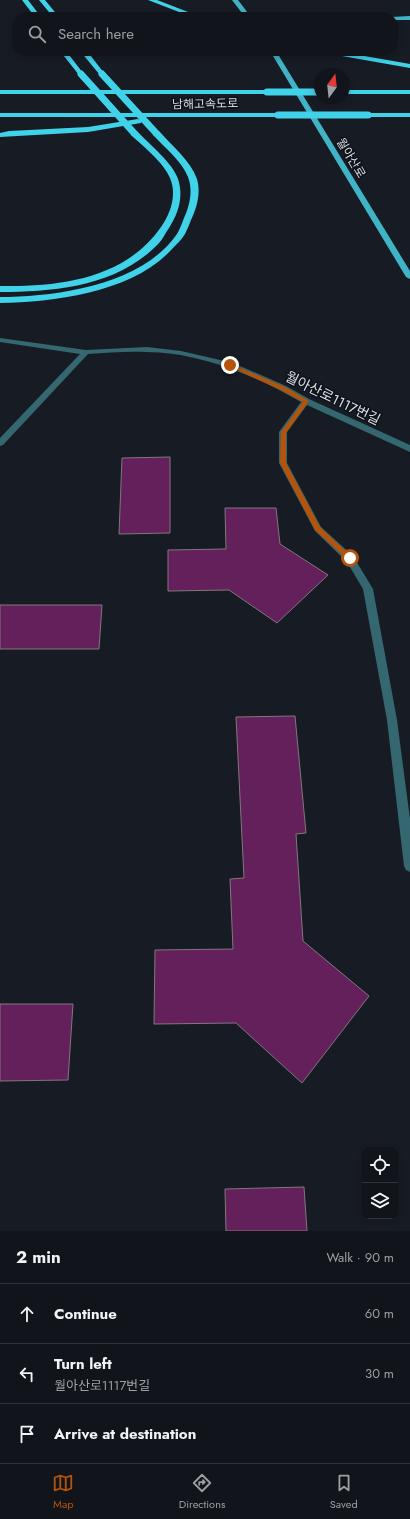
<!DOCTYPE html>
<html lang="en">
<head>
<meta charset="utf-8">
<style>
  :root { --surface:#11151b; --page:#1e2228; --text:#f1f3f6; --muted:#9c9fa3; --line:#30343a; --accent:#b45309 }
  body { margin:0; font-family:Jost,"Noto Sans KR",sans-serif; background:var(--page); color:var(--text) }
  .controls { position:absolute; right:12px; bottom:12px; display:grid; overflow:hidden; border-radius:8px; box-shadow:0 2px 6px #0003 }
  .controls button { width:36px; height:36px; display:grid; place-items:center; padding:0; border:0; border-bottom:1px solid var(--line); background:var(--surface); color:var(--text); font:20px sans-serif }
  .compass { position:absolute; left:314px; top:68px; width:36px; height:36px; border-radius:50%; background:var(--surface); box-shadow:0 2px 6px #0003; rotate:15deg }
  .stop { position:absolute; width:12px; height:12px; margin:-9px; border:3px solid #b45309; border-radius:50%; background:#fff }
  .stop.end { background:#b45309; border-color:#fff; box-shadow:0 1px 4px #0008 }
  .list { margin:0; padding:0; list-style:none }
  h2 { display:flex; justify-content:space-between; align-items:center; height:52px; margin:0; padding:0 16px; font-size:17px }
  h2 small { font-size:13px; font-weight:400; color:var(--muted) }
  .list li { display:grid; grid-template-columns:26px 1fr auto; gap:12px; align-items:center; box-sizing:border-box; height:60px; padding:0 16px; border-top:1px solid var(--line) }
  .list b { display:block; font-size:15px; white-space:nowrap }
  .list p { margin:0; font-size:13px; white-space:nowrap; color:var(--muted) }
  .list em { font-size:13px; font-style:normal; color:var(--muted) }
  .icon { flex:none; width:22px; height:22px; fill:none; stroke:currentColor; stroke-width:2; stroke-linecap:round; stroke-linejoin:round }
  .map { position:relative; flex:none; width:410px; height:1231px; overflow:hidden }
  .search { position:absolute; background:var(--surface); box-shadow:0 2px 6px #0003; left:12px; right:12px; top:12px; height:44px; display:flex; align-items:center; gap:10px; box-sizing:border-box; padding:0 14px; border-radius:16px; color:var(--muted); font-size:15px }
  .sheet { height:232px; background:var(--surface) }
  nav { display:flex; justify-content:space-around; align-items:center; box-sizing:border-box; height:56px; border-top:1px solid var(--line); background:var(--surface); font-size:11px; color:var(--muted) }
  nav a { display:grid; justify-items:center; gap:2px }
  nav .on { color:var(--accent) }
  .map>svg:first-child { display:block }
</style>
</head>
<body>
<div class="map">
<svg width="410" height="1231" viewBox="0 0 410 1231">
  <rect width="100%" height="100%" fill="#171c24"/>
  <path fill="#64205a" stroke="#81777f" d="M170 457V533L119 534 122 458Z
    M225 508H276L280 544 328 575 277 623 229 590 168 591V550L226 549Z
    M0 605H102L99 649H0Z
    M295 716 306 833 296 834 303 941 369 996 302 1083 236 1023 154 1024 155 950 233 949 230 879 244 878 236 717Z
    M0 1004H73L68 1080 0 1081Z
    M304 1187 307 1231H226L225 1189Z"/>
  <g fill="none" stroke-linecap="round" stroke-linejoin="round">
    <path fill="#356770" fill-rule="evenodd" d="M0 338 86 350 147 347 181 351 233 363 286 386 309 399 410 445V452L307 405 287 432V463L321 527 353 556 373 589 397 720 410 819V872L406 870 404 866 387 720 363 589 347 562 315 531 279 463V432L301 402C256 376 199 352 146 352 127 351 107 353 88 354L3 445 0 446V438L80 354 0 342Z"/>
    <path fill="#40b3c6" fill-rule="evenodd" d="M232 0H238L251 17H245Z
      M410 16V20H393V17H391Z
      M270 51H276L410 271V279L406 277Z"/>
    <path fill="#40d2e9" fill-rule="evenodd" d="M22 0H28L41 17H35Z
      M39 0H45L59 17H53Z
      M148 0H157L201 17H192Z
      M60 51H66L83 73V75H79Z
      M80 51H87L104 73V75H100Z
      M322 51H336L410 64V68L325 53Z
      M0 90H267L271 92 267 94H0Z
      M344 90H410V94H344Z
      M0 113H278L282 115 278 117H0Z
      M365 113H410V117H368L364 115Z
      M138 119 142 121 141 123 88 132 0 137V133L9 131 88 127Z
      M131 131H137C149 144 173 163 178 179 184 197 178 214 169 228 165 233 163 239 159 243 119 286 55 292 0 292V286C59 287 125 279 161 227 171 213 177 194 170 178 164 163 143 146 131 135Z
      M153 131H159C172 146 190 160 197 179 201 193 197 207 191 220 189 225 187 230 185 234 182 239 177 244 173 248 134 292 56 302 0 303V297C56 297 142 285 177 234 180 229 182 223 184 218 190 205 193 190 188 177 181 160 165 148 153 135Z"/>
    <path stroke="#40d2e9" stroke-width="7" d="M81 74 134 133
      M102 74 156 133
      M267 92H320
      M278 115H368"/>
  </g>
  <path fill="#b45309" d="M228 364H231L285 387 309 401 286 433V463L320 527 352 557V560H348L315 530 280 463 281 432 303 402 281 390 228 366Z"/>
  <g text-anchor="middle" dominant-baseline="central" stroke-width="3" stroke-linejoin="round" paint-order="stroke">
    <g font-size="12" fill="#dcdfe5" stroke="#0e131a">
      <text transform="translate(205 104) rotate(-1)">남해고속도로</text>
      <text transform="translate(351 158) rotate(59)">월아산로</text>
    </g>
    <g font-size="14" fill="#dcdfe5" stroke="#0e131a">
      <text transform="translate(333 398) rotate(26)">월아산로1117번길</text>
    </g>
  </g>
</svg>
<div class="controls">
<button><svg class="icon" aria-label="locate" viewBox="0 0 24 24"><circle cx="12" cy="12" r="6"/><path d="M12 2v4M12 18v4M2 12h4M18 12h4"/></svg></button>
<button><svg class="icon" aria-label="layers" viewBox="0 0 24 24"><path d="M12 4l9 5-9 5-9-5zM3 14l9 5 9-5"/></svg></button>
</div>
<svg class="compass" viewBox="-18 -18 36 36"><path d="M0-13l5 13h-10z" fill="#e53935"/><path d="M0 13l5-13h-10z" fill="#9c9fa3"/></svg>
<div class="stop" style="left:350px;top:558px"></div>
<div class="stop end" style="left:230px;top:365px"></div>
<div class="search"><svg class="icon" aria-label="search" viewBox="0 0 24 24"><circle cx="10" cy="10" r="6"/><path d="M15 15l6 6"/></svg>Search here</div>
</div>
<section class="sheet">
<h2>2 min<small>Walk · 90 m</small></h2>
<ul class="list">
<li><svg class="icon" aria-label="ahead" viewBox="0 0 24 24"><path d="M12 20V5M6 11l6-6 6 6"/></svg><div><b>Continue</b></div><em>60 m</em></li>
<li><svg class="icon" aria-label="left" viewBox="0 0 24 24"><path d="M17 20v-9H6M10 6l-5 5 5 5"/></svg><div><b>Turn left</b><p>월아산로1117번길</p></div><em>30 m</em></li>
<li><svg class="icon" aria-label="arrive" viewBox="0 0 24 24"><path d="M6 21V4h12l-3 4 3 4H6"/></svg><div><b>Arrive at destination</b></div></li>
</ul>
</section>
<nav>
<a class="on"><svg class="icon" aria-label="map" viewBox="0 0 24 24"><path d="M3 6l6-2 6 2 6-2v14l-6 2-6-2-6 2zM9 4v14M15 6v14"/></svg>Map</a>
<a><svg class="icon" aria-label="directions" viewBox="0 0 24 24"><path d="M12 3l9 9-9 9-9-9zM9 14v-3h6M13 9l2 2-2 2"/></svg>Directions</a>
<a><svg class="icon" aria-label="saved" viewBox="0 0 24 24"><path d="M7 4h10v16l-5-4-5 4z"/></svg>Saved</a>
</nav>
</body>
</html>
